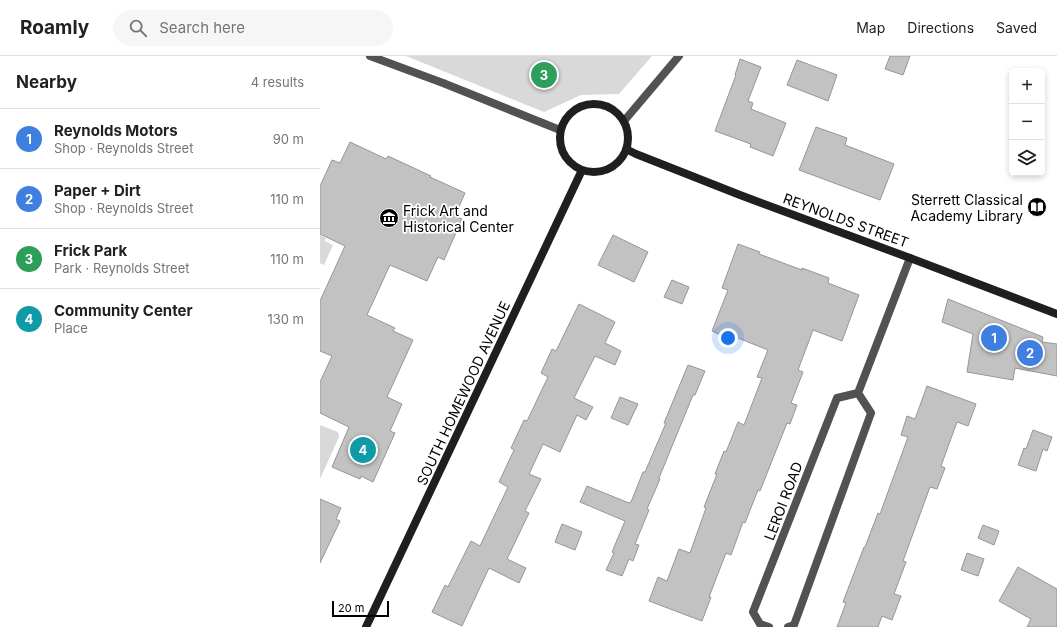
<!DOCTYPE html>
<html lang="en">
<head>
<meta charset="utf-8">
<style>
  :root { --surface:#fff; --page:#f6f6f6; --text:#202124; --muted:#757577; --line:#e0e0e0; --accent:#000 }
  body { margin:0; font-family:Inter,sans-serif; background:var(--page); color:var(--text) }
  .controls { position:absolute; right:12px; top:12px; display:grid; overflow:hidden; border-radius:6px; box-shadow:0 2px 6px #0003 }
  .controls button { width:36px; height:36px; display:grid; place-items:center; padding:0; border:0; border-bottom:1px solid var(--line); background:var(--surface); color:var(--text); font:20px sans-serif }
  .scale { position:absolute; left:12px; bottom:10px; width:57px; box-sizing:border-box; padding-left:4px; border:2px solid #000; border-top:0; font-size:11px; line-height:14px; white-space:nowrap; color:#000; -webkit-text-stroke:3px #fff; paint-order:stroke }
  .you { position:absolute; left:408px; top:282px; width:14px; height:14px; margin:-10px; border:3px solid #fff; border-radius:50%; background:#1a73e8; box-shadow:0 0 0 6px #1a73e833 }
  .badge { display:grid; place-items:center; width:26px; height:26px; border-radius:50%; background:var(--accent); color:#fff; font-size:13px; font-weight:700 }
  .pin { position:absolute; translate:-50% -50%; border:2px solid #fff; box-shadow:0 1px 4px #0006 }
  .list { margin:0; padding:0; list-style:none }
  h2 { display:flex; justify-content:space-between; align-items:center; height:52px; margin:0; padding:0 16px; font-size:17px }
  h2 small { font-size:13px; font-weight:400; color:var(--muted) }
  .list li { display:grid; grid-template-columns:26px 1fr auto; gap:12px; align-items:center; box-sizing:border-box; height:60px; padding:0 16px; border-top:1px solid var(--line) }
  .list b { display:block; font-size:15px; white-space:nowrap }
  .list p { margin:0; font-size:13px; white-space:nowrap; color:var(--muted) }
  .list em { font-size:13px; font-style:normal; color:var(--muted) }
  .icon { flex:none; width:22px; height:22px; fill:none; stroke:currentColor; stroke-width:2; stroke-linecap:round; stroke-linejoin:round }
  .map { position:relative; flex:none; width:737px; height:571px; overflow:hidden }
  header { display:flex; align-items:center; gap:24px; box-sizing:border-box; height:56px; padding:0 20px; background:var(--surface); border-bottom:1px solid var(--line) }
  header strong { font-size:19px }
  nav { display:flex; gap:22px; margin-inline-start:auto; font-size:14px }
  .search { width:280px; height:36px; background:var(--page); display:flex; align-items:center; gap:10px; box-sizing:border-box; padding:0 14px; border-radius:22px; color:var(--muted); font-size:15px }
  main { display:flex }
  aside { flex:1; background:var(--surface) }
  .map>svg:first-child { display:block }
</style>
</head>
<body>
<header>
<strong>Roamly</strong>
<div class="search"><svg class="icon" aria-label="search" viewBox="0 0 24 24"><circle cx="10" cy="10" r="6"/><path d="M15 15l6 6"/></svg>Search here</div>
<nav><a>Map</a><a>Directions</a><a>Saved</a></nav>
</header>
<main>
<aside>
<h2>Nearby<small>4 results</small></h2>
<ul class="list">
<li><span class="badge" style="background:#3f7fe0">1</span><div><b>Reynolds Motors</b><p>Shop · Reynolds Street</p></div><em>90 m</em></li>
<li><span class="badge" style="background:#3f7fe0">2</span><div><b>Paper + Dirt</b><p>Shop · Reynolds Street</p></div><em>110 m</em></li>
<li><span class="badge" style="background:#2e9e5b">3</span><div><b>Frick Park</b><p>Park · Reynolds Street</p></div><em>110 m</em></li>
<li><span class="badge" style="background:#0f9aa8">4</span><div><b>Community Center</b><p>Place</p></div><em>130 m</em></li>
</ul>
</aside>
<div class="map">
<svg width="737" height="571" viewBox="0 0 737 571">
  <rect width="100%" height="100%" fill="#fff"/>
  <path fill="#d9d9d9" d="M86 0H332L299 38 261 39 224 56Z
    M0 179 6 182 5 185 10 187 9 188 13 189 4 209 0 207Z
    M0 369 18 376 19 381 0 423Z"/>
  <path fill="#c2c2c2" stroke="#969696" d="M570 0H590L583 19 565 13Z
    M420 3 441 11 428 45 433 47 431 53 466 67 453 100 430 91 431 88 395 75 416 19H415Z
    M477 4 517 19 508 45 467 29Z
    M496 71 527 82 525 89 574 108 560 144 479 114Z
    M30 86 66 103 68 100 111 120 110 121 145 137 135 160 142 163 124 204 118 201 107 225 70 209 47 259 75 272 73 275 93 284 67 341 82 348 70 375 75 377 53 426 41 420 40 423 12 411 29 371 0 357V326L12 300 0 295V245L25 190 0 178V130L12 104 20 107Z
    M293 179 328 196 314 226 278 209Z
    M418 188 440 196 439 198 482 214V212L509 222 508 227 539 239 522 285 493 274 478 314 483 316 471 347 477 349 470 368 467 367 440 435 438 434 425 467 423 466 411 499 406 497 389 541H391L382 565 329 545 338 521 347 525 359 493 370 497 386 452 384 451 397 418H395L404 395 406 396 418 366 424 369 442 322 437 321 448 294 413 280 412 284 392 275 408 234 402 232Z
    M352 224 369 231 362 248 344 241Z
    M628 243 723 281 722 286 737 288V320L695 312 693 324 647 316 653 278 622 266Z
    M259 248 295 266 285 287 301 295 295 309 275 300 254 342 273 351 266 364 257 359 240 396 223 388 209 418 221 423 205 455 209 457 187 503 206 512 199 527 169 512 142 570 112 556 125 529 128 531 151 485 160 490 188 431 179 426 194 394 191 392 204 364 207 365 228 321 221 317 232 293 236 295Z
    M368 309 385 315 375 339H373L339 422 340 423 327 453 329 454 315 488 319 489 313 505 309 503 302 520 286 514 294 497 292 496 305 465 260 446 267 430 309 447 311 446 323 416H325L346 367H344Z
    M607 330 656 348 648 370 637 366 621 410 625 412 617 433 610 431 583 505 586 506 574 538 581 540 572 564 562 560 558 571H517L526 547 523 546 544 491H545L558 457 560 458 588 381 581 379 587 360 595 363Z
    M300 341 318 348 308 369 291 362Z
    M713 374 732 381 727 395 723 393 716 415 698 409 704 392 706 393Z
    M0 443 21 452 16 463 20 465 0 507Z
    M242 468 262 476 255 494 235 486Z
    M663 469 679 475 674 489 658 482Z
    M647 497 664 503 658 520 641 514Z
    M698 511 737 533V571H707L711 563 679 545Z"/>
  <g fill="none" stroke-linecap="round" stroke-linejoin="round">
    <path stroke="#525252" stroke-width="8" d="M50 0 123 27 240 74
      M304 65 359 0
      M538 337 590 202
      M449 571 440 568 433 556 517 342 538 337
      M468 571 474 569 551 357 538 337"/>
    <path stroke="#1f1f1f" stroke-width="8" d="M240 82a34 34 0 1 1 68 0a34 34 0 1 1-68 0Z
      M306 93 316 98 420 139 590 202 737 258
      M46 571 262 114"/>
  </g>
  <defs>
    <symbol id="library-disc" viewBox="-11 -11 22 22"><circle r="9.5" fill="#000" stroke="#fff"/><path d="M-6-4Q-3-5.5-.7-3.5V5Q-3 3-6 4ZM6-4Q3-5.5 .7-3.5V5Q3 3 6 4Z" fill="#fff"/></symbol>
    <symbol id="museum-disc" viewBox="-11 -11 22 22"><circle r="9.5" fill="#000" stroke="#fff"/><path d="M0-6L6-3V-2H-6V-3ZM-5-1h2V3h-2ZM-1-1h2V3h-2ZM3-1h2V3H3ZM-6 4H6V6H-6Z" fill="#fff"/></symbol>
  </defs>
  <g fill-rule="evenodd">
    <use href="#library-disc" x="706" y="140" width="22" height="22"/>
    <use href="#museum-disc" x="58" y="151" width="22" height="22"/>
  </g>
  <g text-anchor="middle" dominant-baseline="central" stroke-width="3.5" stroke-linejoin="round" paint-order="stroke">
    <g font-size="14" fill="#000" stroke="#fff" text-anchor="end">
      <text x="703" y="143">Sterrett Classical<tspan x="703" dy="16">Academy Library</tspan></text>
      <text x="83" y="154" text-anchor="start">Frick Art and<tspan x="83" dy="16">Historical Center</tspan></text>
    </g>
    <g font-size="14" fill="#000" stroke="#fff">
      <text transform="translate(526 164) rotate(20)">REYNOLDS STREET</text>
      <text transform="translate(143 337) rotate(-65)">SOUTH HOMEWOOD AVENUE</text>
      <text transform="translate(463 445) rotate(-69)">LEROI ROAD</text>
    </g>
  </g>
</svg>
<div class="controls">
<button>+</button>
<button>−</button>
<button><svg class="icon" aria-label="layers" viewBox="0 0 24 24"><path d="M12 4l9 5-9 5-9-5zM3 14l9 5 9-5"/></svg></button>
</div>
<div class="scale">20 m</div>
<div class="you"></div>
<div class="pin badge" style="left:674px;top:282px;background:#3f7fe0">1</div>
<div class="pin badge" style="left:710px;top:297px;background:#3f7fe0">2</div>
<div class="pin badge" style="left:224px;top:19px;background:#2e9e5b">3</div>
<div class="pin badge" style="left:43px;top:394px;background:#0f9aa8">4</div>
</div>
</main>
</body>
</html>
